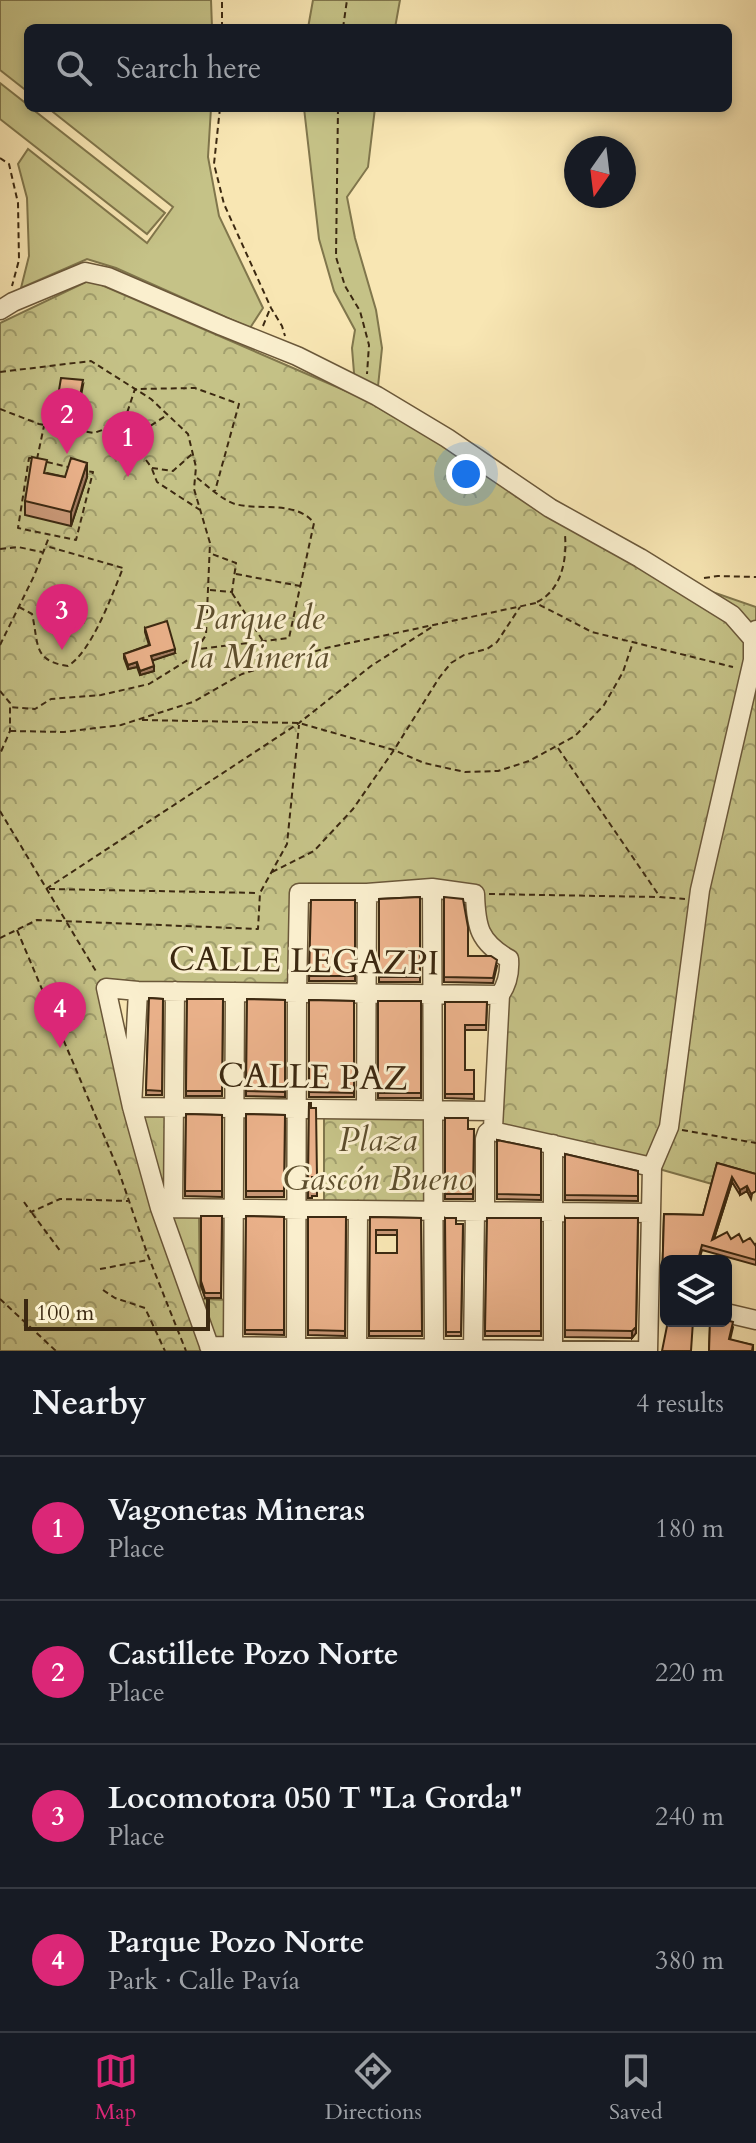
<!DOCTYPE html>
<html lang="en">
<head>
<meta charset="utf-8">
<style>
  :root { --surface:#171b24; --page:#20242c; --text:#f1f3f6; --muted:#9ea1a6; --line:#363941; --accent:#db2777 }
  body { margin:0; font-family:Cardo,serif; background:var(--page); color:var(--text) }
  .controls { position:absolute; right:24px; bottom:24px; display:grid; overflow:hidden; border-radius:12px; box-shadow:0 4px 12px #0003 }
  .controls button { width:72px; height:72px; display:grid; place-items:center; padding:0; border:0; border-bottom:2px solid var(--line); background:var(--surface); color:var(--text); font:40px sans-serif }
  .compass { position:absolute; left:564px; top:136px; width:72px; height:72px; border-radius:50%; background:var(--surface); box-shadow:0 4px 12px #0003; rotate:194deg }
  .scale { position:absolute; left:24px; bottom:20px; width:186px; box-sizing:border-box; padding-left:8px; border:4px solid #3c2911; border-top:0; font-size:22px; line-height:28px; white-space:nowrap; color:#3c2911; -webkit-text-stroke:6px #faefce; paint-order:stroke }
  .you { position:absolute; left:466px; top:474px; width:28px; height:28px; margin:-20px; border:6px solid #fff; border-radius:50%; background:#1a73e8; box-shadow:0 0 0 12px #1a73e833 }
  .badge { display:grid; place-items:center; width:52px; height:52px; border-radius:50%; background:var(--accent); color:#fff; font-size:26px; font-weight:700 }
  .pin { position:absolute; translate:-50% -66px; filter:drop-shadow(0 2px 4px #0008) }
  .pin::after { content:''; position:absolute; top:42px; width:28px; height:24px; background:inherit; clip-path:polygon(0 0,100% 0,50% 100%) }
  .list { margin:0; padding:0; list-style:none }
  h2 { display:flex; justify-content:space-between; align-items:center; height:104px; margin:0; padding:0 32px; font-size:34px }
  h2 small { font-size:26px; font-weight:400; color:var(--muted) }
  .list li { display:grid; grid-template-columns:52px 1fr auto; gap:24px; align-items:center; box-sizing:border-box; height:144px; padding:0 32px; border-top:2px solid var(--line) }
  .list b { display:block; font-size:30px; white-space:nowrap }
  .list p { margin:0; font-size:26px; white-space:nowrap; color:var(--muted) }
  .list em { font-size:26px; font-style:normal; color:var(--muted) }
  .icon { flex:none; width:44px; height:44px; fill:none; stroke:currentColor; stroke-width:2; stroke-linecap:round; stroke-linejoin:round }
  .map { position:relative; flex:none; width:756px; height:1351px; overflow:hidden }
  .search { position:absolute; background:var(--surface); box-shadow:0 4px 12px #0003; left:24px; right:24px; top:24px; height:88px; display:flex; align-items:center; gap:20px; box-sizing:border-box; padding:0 28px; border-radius:12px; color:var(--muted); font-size:30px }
  .sheet { height:680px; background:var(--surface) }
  nav { display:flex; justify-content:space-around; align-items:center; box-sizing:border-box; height:112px; border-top:2px solid var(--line); background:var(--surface); font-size:22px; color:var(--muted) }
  nav a { display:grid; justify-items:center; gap:4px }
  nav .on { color:var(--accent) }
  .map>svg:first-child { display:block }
</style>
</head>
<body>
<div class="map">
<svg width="756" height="1351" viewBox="0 0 756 1351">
  <defs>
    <pattern id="forest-crowns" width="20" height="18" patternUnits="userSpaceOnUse" patternTransform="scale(2)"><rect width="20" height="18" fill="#c5c287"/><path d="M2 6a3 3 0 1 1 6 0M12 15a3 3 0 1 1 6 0" fill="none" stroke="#a19e6d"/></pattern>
  </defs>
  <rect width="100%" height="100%" fill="#f8e6b3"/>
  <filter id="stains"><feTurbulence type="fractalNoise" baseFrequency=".0025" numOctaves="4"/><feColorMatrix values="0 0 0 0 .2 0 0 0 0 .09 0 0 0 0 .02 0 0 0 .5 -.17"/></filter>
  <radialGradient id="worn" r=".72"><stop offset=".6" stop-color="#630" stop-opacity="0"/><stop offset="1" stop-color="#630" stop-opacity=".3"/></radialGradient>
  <path fill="#c5c287" stroke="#80764c" stroke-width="2" d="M0 0H211L212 28H28V92L0 70Z
    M313 0H400L395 28H308Z
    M0 83 28 105V108H31L165 213 147 234 0 119Z
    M48 108H211L208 157 219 216 263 308 250 328 116 268 87 259 21 288 29 256 27 198 18 164 28 149 147 243 173 207Z
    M304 108H375L368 167 347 197 355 238 376 310 382 348 377 396 355 385 352 348 355 330 334 291 319 239Z"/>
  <path fill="url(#forest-crowns)" stroke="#80764c" stroke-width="2" d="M90 280 360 397 672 578 756 607V1179L717 1168 712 1184 652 1167 497 1132 505 988 499 953 475 894 300 893 297 993 107 988 132 1107 174 1108 173 1208 199 1209 200 1299 233 1300V1346L211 1351H0V323Z
    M324 1109 432 1110 433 1211 324 1210Z"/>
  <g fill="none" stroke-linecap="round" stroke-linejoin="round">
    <defs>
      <path id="minor" d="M0 310 13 302 85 272 108 277 222 326 297 356 377 396 447 438 550 508 640 558 732 615 753 639
        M138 991 132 1107 493 1111
        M366 1109 367 893
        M160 1208 651 1213
        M173 1208 175 991
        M485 1211V1139L487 1133 493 1128
        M726 1313 756 1320
        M209 1346 648 1351
        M233 1346 235 992
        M553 1350V1144
        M211 1351 160 1208 132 1107 106 988 138 991 500 995
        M296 1351 297 993 299 893H367L432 888
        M357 1351 358 1210
        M434 1351 432 888 475 894C476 927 479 942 509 959 510 972 508 983 500 995L493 1128 497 1132 652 1167
        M473 1351 475 1211
        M648 1351 652 1167 669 1127 700 890 753 660V639L756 630"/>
    </defs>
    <use href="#minor" stroke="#6b583a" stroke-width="21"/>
    <path stroke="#3c2911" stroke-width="2" stroke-dasharray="6 4" stroke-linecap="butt" d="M222 28V0
      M343 28 347 0
      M220 108 214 164 224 204 271 308 282 326 285 336
      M338 108 336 257 345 286 360 311 369 345 367 374
      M0 158 9 164 18 203 19 260 12 286
      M263 326 270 309
      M0 372 91 361 151 399 188 434 196 467 194 489 210 543 206 635 191 658 149 684 101 695 51 699 35 709 10 707
      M0 409 39 424 94 433 124 422 135 389 195 388 239 404 215 491
      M125 423 141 432 167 415
      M141 432 140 452 152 468 173 471 192 454
      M31 458H29L18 528 76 540 93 472 86 471
      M37 459 44 426
      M47 462 68 467
      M152 469 157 482 200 510
      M197 478C208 486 222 500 235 504 260 511 296 500 314 523L289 638 199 649
      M0 549 18 547 42 552
      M236 574 300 586
      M704 578 718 576 756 577
      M210 590 232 592 236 563 212 554
      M232 593 263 641
      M537 602C562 590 567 559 565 535
      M19 607 32 614C39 643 32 661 68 666 92 651 112 595 123 568L46 546
      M0 645 34 576 49 537
      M0 691 10 703V731L0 754
      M142 720 299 723 394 750 424 763 465 772 498 771 529 761 575 736 604 705 623 672 632 645
      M10 731 64 732 121 725 193 702 242 674 326 648 536 603 592 632 733 667
      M558 748 660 897 685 899
      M0 811 97 973
      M272 872 314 851 353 809 394 750 439 678 451 663 464 655 487 649 497 642 520 607
      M46 889 299 723 371 666 435 625
      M49 889 259 893
      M489 894 658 897
      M17 930 118 1169 147 1253 186 1351
      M0 938 37 920 258 929 260 893 287 844 299 725
      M682 1130 756 1143
      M24 1202 31 1212 60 1199 128 1201
      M32 1213 61 1252
      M100 1269 148 1260
      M103 1290 115 1298 145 1308 165 1351
      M0 1299 56 1351"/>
    <use href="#minor" stroke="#faefce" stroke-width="18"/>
  </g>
  <path fill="#c99877" stroke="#3c2911" stroke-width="2" fill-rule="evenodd" d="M83 385 76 422 55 419V414Z
    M47 473 65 477H87L71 526 25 515V501Z
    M145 628 175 653 152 660 154 671 140 675 137 667 128 669 124 658V654L149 645 145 632Z
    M420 897V982H379V899Z
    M444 897 468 956 497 966 493 983 444 982Z
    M311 900H355V981H309Z
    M149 998 163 999 162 1095H146Z
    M187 999H223L222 1096H186Z
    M247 999 285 1000V1097L246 1096Z
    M309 1000 354 1001V1097H309Z
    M378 1001H421V1098H378Z
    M445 1002H487L486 1030H465V1070H474V1099L445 1098Z
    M309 1103 317 1177V1196H312V1198H308Z
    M186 1114 222 1115V1197L185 1196Z
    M246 1114 285 1115 284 1197H246Z
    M445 1118 468 1129H474L473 1199H445Z
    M497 1140 541 1149V1200L497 1199Z
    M565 1154 638 1171V1201L565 1200Z
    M717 1163 756 1174 751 1199 747 1191 740 1195 732 1182 714 1239H731L755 1245 756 1244V1265L702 1250 699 1261H666V1288L662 1287 664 1214 703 1215Z
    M201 1216H222L221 1298H205L201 1286Z
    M246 1216 284 1217V1335L245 1334Z
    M308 1217H346L345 1336 308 1335Z
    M370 1217 421 1218 422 1336H369ZM376 1235H397V1253H376Z
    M445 1218 456 1224H463L461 1336H446Z
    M487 1218H541V1336H485Z
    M565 1218 636 1333 632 1338 565 1337Z
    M668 1321H726L733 1327 730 1340 753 1345V1351H709L710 1325 693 1324Z"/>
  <path fill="#a47c61" stroke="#3c2911" stroke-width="2" d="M87 463V477L71 526V512Z
    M175 649V653L151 661V656Z
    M137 662V667L128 669V665Z
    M154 666V671L140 675V671Z
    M732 1177V1182L712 1245V1240Z
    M747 1186V1191L740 1195V1190Z
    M638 1218 636 1333 632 1338V1331Z"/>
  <path fill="#eab18a" stroke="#3c2911" stroke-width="2" fill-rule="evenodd" d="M61 378 83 380 76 418 55 414Z
    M32 457 47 460 44 473 65 477 71 458 87 463 71 512 25 501Z
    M167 621 175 649 151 656 154 666 140 671 137 662 128 665 124 654 150 645 145 628Z
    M420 897V977H379V899Z
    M444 897 463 899 468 927V956H491L497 960 493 978 444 977Z
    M311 900H355V976H309Z
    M149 998 163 999 162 1091 146 1090Z
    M187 999H223L222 1091H186Z
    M247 999 285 1000V1092L246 1091Z
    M309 1000 354 1001V1093L309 1092Z
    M378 1001H421V1093H378Z
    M445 1002H487L486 1025H465V1070H474V1094H445Z
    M309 1103H311V1108H316L317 1177H312V1179H308Z
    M186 1114 222 1115V1191H185Z
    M246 1114 285 1115 284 1191H246Z
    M445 1118H468V1129H474L473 1194H445Z
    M497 1140 541 1149V1195L497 1194Z
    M565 1154 638 1171V1196L565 1195Z
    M717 1163 756 1174V1191L751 1194 747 1186 740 1190 732 1177 712 1240 727 1232 731 1239 739 1234 743 1242 750 1238 755 1245 756 1244V1260L702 1245 698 1260 666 1261V1283L662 1282 664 1214 703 1215Z
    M201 1216H222L221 1293H205L201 1281Z
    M246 1216 284 1217V1330H245Z
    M308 1217H346L345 1331 308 1330Z
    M370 1217 421 1218 422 1331H369ZM376 1230H397V1253H376Z
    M445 1218H456V1224H463L461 1332H446Z
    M487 1218H541V1331H485Z
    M565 1218H638L636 1327 632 1331 565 1330Z
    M726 1320 733 1322 729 1339 753 1345 752 1351H709L710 1321H726Z
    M668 1321H693L691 1351H662Z"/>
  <g text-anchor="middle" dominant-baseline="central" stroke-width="6" stroke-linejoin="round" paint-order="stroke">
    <g font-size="34" font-style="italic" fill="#5e4f2e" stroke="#faefce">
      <text x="259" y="618">Parque de<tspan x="259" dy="39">la Minería</tspan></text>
      <text x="378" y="1140">Plaza<tspan x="378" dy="39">Gascón Bueno</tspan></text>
    </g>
    <g font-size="34" fill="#3c2911" stroke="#faefce">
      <text transform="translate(304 961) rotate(1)">CALLE LEGAZPI</text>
      <text transform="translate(313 1077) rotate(1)">CALLE PAZ</text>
    </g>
  </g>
  <rect width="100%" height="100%" filter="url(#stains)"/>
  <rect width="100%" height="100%" fill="url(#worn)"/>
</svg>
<div class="controls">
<button><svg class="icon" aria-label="layers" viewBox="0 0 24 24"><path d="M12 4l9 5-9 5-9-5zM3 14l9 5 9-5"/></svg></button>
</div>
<svg class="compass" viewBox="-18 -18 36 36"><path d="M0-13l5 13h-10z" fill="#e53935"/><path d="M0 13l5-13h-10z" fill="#9ea1a6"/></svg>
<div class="scale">100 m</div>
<div class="you"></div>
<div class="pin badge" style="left:128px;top:477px">1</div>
<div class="pin badge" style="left:67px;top:454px">2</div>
<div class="pin badge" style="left:62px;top:650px">3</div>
<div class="pin badge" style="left:60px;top:1048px">4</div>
<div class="search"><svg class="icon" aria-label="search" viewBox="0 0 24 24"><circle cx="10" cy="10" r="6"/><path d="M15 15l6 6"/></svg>Search here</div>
</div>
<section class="sheet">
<h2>Nearby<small>4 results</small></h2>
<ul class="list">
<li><span class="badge">1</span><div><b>Vagonetas Mineras</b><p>Place</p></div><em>180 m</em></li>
<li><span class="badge">2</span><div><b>Castillete Pozo Norte</b><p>Place</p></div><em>220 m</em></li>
<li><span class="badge">3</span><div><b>Locomotora 050 T &quot;La Gorda&quot;</b><p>Place</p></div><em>240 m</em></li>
<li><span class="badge">4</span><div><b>Parque Pozo Norte</b><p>Park · Calle Pavía</p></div><em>380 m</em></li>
</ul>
</section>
<nav>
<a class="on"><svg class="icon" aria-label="map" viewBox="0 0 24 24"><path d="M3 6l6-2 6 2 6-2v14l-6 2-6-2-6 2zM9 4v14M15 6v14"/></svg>Map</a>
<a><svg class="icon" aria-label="directions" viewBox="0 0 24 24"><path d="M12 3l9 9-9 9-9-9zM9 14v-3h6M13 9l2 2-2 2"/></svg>Directions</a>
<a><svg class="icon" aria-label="saved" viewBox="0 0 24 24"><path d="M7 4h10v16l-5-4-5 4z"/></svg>Saved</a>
</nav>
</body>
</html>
